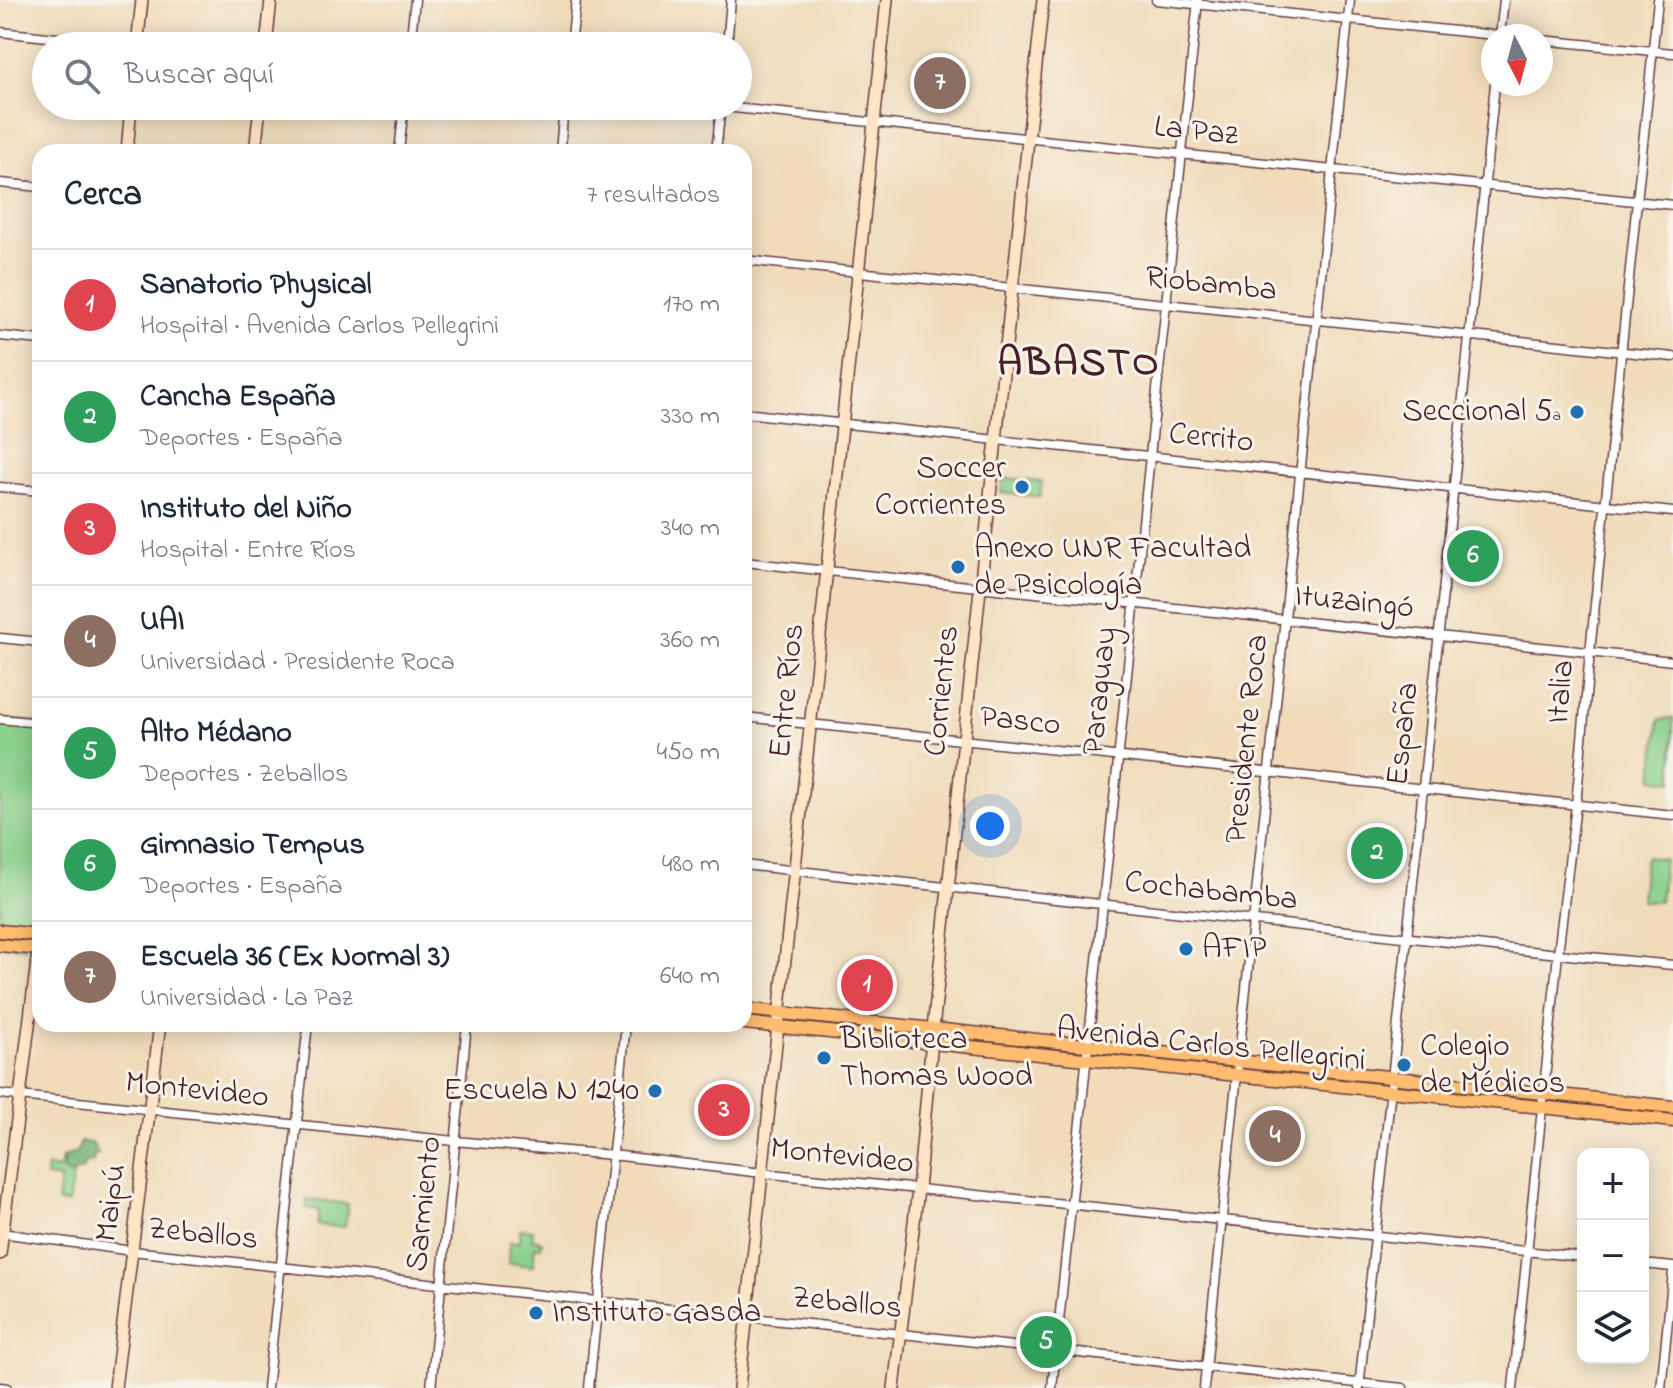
<!DOCTYPE html>
<html lang="es">
<head>
<meta charset="utf-8">
<style>
  :root { --surface:#fff; --page:#f2f2f3; --text:#1f2937; --muted:#747a83; --line:#e0e1e3; --accent:#ea580c }
  body { margin:0; font-family:"Indie Flower",sans-serif; background:var(--page); color:var(--text) }
  .controls { position:absolute; right:24px; bottom:24px; display:grid; overflow:hidden; border-radius:16px; box-shadow:0 4px 20px #0003 }
  .controls button { width:72px; height:72px; display:grid; place-items:center; padding:0; border:0; border-bottom:2px solid var(--line); background:var(--surface); color:var(--text); font:40px sans-serif }
  .compass { position:absolute; left:1481px; top:24px; width:72px; height:72px; border-radius:50%; background:var(--surface); box-shadow:0 4px 20px #0003; rotate:174deg }
  .you { position:absolute; left:990px; top:826px; width:28px; height:28px; margin:-20px; border:6px solid #fff; border-radius:50%; background:#1a73e8; box-shadow:0 0 0 12px #1a73e833 }
  .badge { display:grid; place-items:center; width:52px; height:52px; border-radius:50%; background:var(--accent); color:#fff; font-size:26px; font-weight:700 }
  .pin { position:absolute; translate:-50% -50%; border:4px solid #fff; box-shadow:0 2px 8px #0006 }
  .list { margin:0; padding:0; list-style:none }
  h2 { display:flex; justify-content:space-between; align-items:center; height:104px; margin:0; padding:0 32px; font-size:34px }
  h2 small { font-size:26px; font-weight:400; color:var(--muted) }
  .list li { display:grid; grid-template-columns:52px 1fr auto; gap:24px; align-items:center; box-sizing:border-box; height:112px; padding:0 32px; border-top:2px solid var(--line) }
  .list b { display:block; font-size:30px; white-space:nowrap }
  .list p { margin:0; font-size:26px; white-space:nowrap; color:var(--muted) }
  .list em { font-size:26px; font-style:normal; color:var(--muted) }
  .icon { flex:none; width:44px; height:44px; fill:none; stroke:currentColor; stroke-width:2; stroke-linecap:round; stroke-linejoin:round }
  .map { position:relative; flex:none; width:1673px; height:1388px; overflow:hidden }
  .search { position:absolute; background:var(--surface); box-shadow:0 4px 20px #0003; left:32px; top:32px; width:720px; height:88px; display:flex; align-items:center; gap:20px; box-sizing:border-box; padding:0 28px; border-radius:44px; color:var(--muted); font-size:30px }
  .panel { position:absolute; background:var(--surface); box-shadow:0 4px 20px #0003; left:32px; top:144px; width:720px; height:888px; border-radius:24px }
  .map>svg:first-child { display:block }
</style>
</head>
<body>
<div class="map">
<svg width="1673" height="1388" viewBox="0 0 1673 1388">
  <rect width="100%" height="100%" fill="#f7f3e8"/>
  <filter id="ink" filterUnits="userSpaceOnUse"><feTurbulence type="fractalNoise" baseFrequency=".0125" numOctaves="2"/><feDisplacementMap in="SourceGraphic" scale="16" xChannelSelector="R" yChannelSelector="G"/><feConvolveMatrix kernelMatrix="1 2 1 2 8 2 1 2 1" color-interpolation-filters="sRGB"/></filter>
  <filter id="wash" filterUnits="userSpaceOnUse"><feTurbulence type="fractalNoise" baseFrequency=".006" numOctaves="4" result="noise"/><feDisplacementMap in="SourceGraphic" scale="32" xChannelSelector="R" yChannelSelector="G"/><feGaussianBlur stdDeviation="1.8" result="paint"/><feColorMatrix in="noise" values="0 0 0 0 0 0 0 0 0 0 0 0 0 0 0 0 0 1.4 0 .05"/><feComposite in="paint" operator="in"/></filter>
  <g filter="url(#wash)">
    <rect width="100%" height="100%" fill="#f0dcbb"/>
    <path fill="#8ad08b" stroke="#6a785b" stroke-width="2" d="M1003 478 1042 482 1040 497 1001 493Z
      M1673 718V781L1653 779 1659 720Z
      M0 719 40 723V949L0 945Z
      M1645 857 1664 859 1660 902 1641 901Z
      M64 1157 63 1170 66 1173 73 1175 68 1204 57 1202 60 1179 46 1177 47 1167 60 1169 62 1158Z
      M307 1199 348 1204 345 1227 317 1225 319 1210 307 1208Z
      M520 1229 533 1230 532 1239 542 1241 541 1247H535L533 1266 508 1263 509 1242H519Z"/>
    <path fill="#6fb277" stroke="#5c6851" stroke-width="2" d="M80 1142 92 1143 98 1154 94 1156 93 1162 85 1163 82 1170 76 1171 73 1175 66 1173 63 1170 64 1157C74 1154 79 1152 80 1142Z"/>
  </g>
  <g filter="url(#ink)">
    <g fill="none" stroke-linecap="round" stroke-linejoin="round">
      <defs>
        <path id="minor" d="M1156 0 1504 36
          M0 32 133 46
          M1500 36 1504 0
          M1541 40 1673 53
          M410 46 415 0
          M571 46 576 0
          M727 46 731 0
          M714 106 1673 205
          M399 152 404 106
          M560 152 564 106
          M716 152 721 106
          M0 183 40 187
          M744 260 1673 357
          M0 336 40 340
          M744 413 1673 512
          M0 487 40 491
          M744 562 1673 661
          M0 638 40 642
          M744 717 1673 815
          M0 719 40 723
          M744 865 1558 954 1673 965
          M0 1094 455 1141 612 1155 762 1173 1583 1257
          M1 1233 132 1251 1403 1388
          M1643 1264 1673 1267
          M0 1387 7 1388
          M267 1388 308 1024
          M431 1388 467 1024
          M589 1388 626 1024
          M1052 1388 1198 0
          M1204 1388 1350 0
          M1359 1388 1423 788 1495 84
          M1513 1388 1558 954 1576 805 1590 652 1658 0
          M1661 1388 1673 1272"/>
        <path id="secondary" d="M137 46 142 0
          M266 46 271 0
          M127 152 131 106
          M255 152 260 106
          M0 1254 40 938
          M115 1388 160 1024
          M739 1388C790 925 838 463 887 0
          M894 1388 918 1189 933 1029 1043 0"/>
        <path id="primary" d="M0 931 40 935
          M0 945 40 949
          M744 1009 1673 1107
          M744 1023 1673 1121"/>
      </defs>
      <use href="#minor" stroke="#633b41" stroke-width="11"/>
      <use href="#secondary" stroke="#633b41" stroke-width="14"/>
      <use href="#primary" stroke="#633b41" stroke-width="15"/>
      <use href="#minor" stroke="#fff" stroke-width="8"/>
      <use href="#secondary" stroke="#ffe4c6" stroke-width="11"/>
      <use href="#primary" stroke="#febc70" stroke-width="12"/>
    </g>
  </g>
  <g fill="#1f6fb2" stroke="#f7f3e8" stroke-width="3">
    <circle cx="1577" cy="412" r="8"/>
    <circle cx="1022" cy="487" r="8"/>
    <circle cx="958" cy="567" r="8"/>
    <circle cx="1186" cy="949" r="8"/>
    <circle cx="824" cy="1058" r="8"/>
    <circle cx="1404" cy="1065" r="8"/>
    <circle cx="655" cy="1091" r="8"/>
    <circle cx="536" cy="1313" r="8"/>
  </g>
  <g text-anchor="middle" dominant-baseline="central" stroke-width="6" stroke-linejoin="round" paint-order="stroke">
    <g font-size="32" fill="#4a1f2b" stroke="#f7f3e8">
      <text transform="translate(1196 132) rotate(6)">La Paz</text>
      <text transform="translate(1211 285) rotate(6)">Riobamba</text>
      <text transform="translate(1211 439) rotate(6)">Cerrito</text>
      <text transform="translate(1354 603) rotate(6)">Ituzaingó</text>
      <text transform="translate(788 691) rotate(-84)">Entre Ríos</text>
      <text transform="translate(943 691) rotate(-84)">Corrientes</text>
      <text transform="translate(1101 691) rotate(-84)">Paraguay</text>
      <text transform="translate(1562 692) rotate(-85)">Italia</text>
      <text transform="translate(1020 722) rotate(6)">Pasco</text>
      <text transform="translate(1404 734) rotate(-84)">España</text>
      <text transform="translate(1248 739) rotate(-84)">Presidente Roca</text>
      <text transform="translate(1211 892) rotate(6)">Cochabamba</text>
      <text transform="translate(1211 1046) rotate(6)">Avenida Carlos Pellegrini</text>
      <text transform="translate(197 1091) rotate(6)">Montevideo</text>
      <text transform="translate(842 1157) rotate(6)">Montevideo</text>
      <text transform="translate(112 1203) rotate(-83)">Maipú</text>
      <text transform="translate(425 1204) rotate(-84)">Sarmiento</text>
      <text transform="translate(203 1235) rotate(6)">Zeballos</text>
      <text transform="translate(847 1304) rotate(6)">Zeballos</text>
    </g>
    <g font-size="32" fill="#4a1f2b" stroke="#f7f3e8" text-anchor="start">
      <text x="1561" y="412" text-anchor="end">Seccional 5ª</text>
      <text x="1006" y="469" text-anchor="end">Soccer<tspan x="1006" dy="37">Corrientes</tspan></text>
      <text x="974" y="549">Anexo UNR Facultad<tspan x="974" dy="37">de Psicología</tspan></text>
      <text x="1202" y="949">AFIP</text>
      <text x="840" y="1040">Biblioteca<tspan x="840" dy="37">Thomas Wood</tspan></text>
      <text x="1420" y="1047">Colegio<tspan x="1420" dy="37">de Médicos</tspan></text>
      <text x="639" y="1091" text-anchor="end">Escuela N 1240</text>
      <text x="552" y="1313">Instituto Gasda</text>
    </g>
    <g font-size="40" font-weight="bold" letter-spacing="2" fill="#4a1f2b" stroke="#f7f3e8">
      <text x="1079" y="364">ABASTO</text>
    </g>
  </g>
</svg>
<div class="controls">
<button>+</button>
<button>−</button>
<button><svg class="icon" aria-label="layers" viewBox="0 0 24 24"><path d="M12 4l9 5-9 5-9-5zM3 14l9 5 9-5"/></svg></button>
</div>
<svg class="compass" viewBox="-18 -18 36 36"><path d="M0-13l5 13h-10z" fill="#e53935"/><path d="M0 13l5-13h-10z" fill="#747a83"/></svg>
<div class="you"></div>
<div class="pin badge" style="left:867px;top:985px;background:#e0444e">1</div>
<div class="pin badge" style="left:1377px;top:853px;background:#2e9e5b">2</div>
<div class="pin badge" style="left:724px;top:1110px;background:#e0444e">3</div>
<div class="pin badge" style="left:1275px;top:1136px;background:#8d6e63">4</div>
<div class="pin badge" style="left:1046px;top:1342px;background:#2e9e5b">5</div>
<div class="pin badge" style="left:1473px;top:556px;background:#2e9e5b">6</div>
<div class="pin badge" style="left:940px;top:83px;background:#8d6e63">7</div>
<div class="search"><svg class="icon" aria-label="search" viewBox="0 0 24 24"><circle cx="10" cy="10" r="6"/><path d="M15 15l6 6"/></svg>Buscar aquí</div>
<section class="panel">
<h2>Cerca<small>7 resultados</small></h2>
<ul class="list">
<li><span class="badge" style="background:#e0444e">1</span><div><b>Sanatorio Physical</b><p>Hospital · Avenida Carlos Pellegrini</p></div><em>170 m</em></li>
<li><span class="badge" style="background:#2e9e5b">2</span><div><b>Cancha España</b><p>Deportes · España</p></div><em>330 m</em></li>
<li><span class="badge" style="background:#e0444e">3</span><div><b>Instituto del Niño</b><p>Hospital · Entre Ríos</p></div><em>340 m</em></li>
<li><span class="badge" style="background:#8d6e63">4</span><div><b>UAI</b><p>Universidad · Presidente Roca</p></div><em>360 m</em></li>
<li><span class="badge" style="background:#2e9e5b">5</span><div><b>Alto Médano</b><p>Deportes · Zeballos</p></div><em>450 m</em></li>
<li><span class="badge" style="background:#2e9e5b">6</span><div><b>Gimnasio Tempus</b><p>Deportes · España</p></div><em>480 m</em></li>
<li><span class="badge" style="background:#8d6e63">7</span><div><b>Escuela 36 (Ex Normal 3)</b><p>Universidad · La Paz</p></div><em>640 m</em></li>
</ul>
</section>
</div>
</body>
</html>
